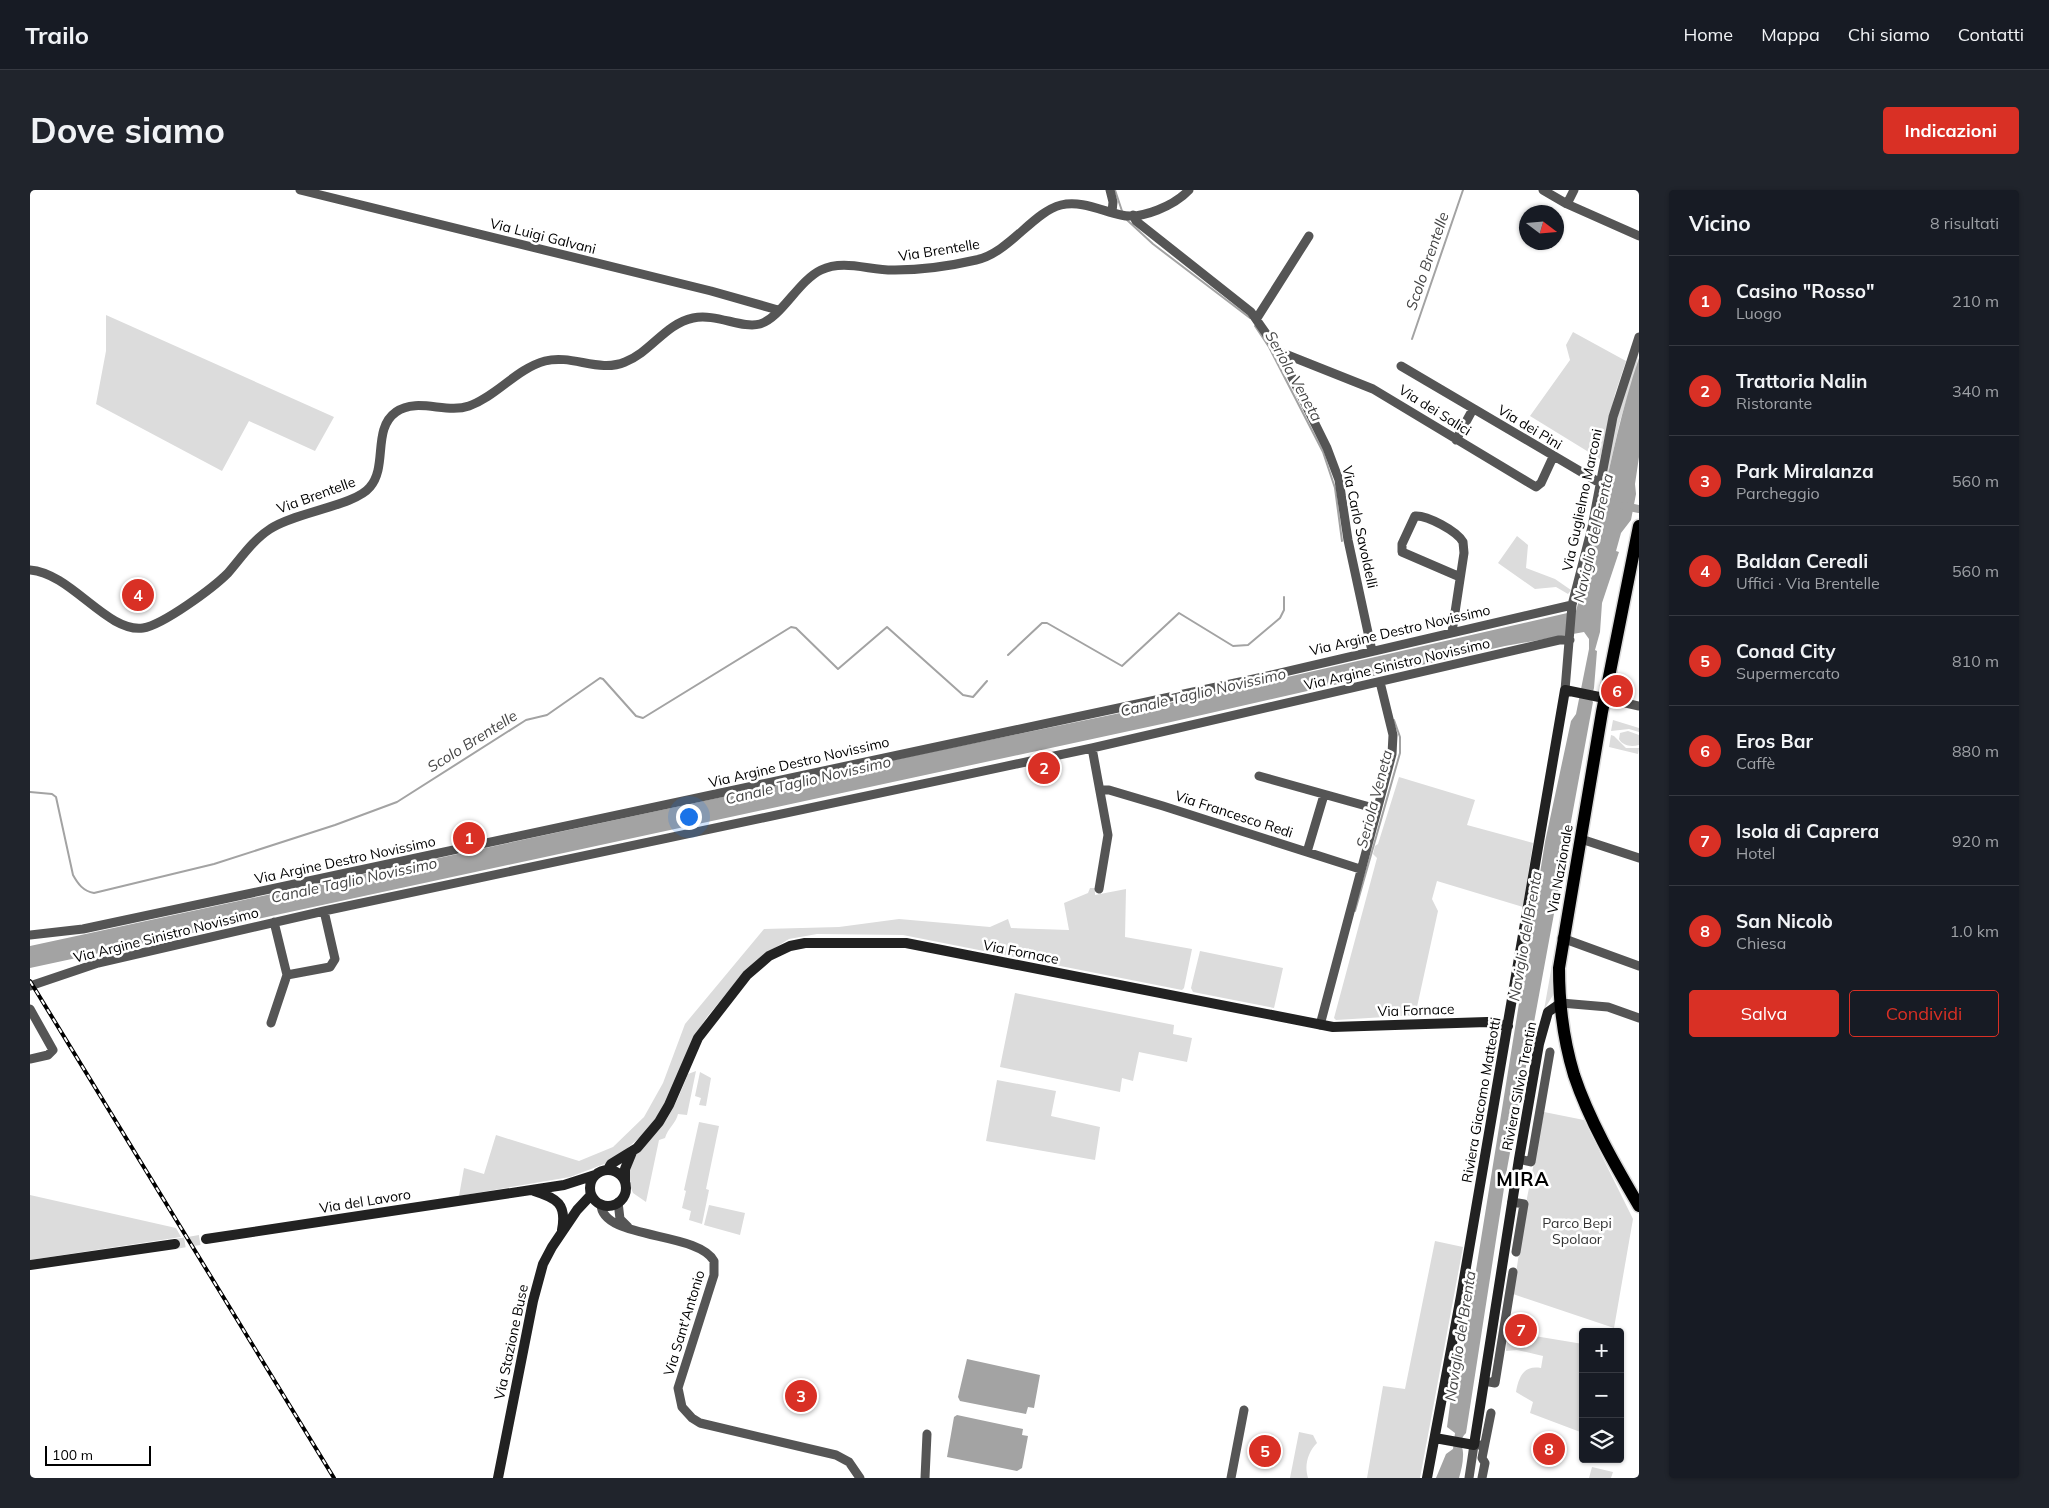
<!DOCTYPE html>
<html lang="it">
<head>
<meta charset="utf-8">
<style>
  :root { --surface:#171b24; --page:#20242c; --text:#f1f3f6; --muted:#9ea1a6; --line:#363941; --accent:#d93025 }
  body { margin:0; font-family:Mulish,sans-serif; background:var(--page); color:var(--text) }
  .controls { position:absolute; right:15px; bottom:15px; display:grid; overflow:hidden; border-radius:5px; box-shadow:0 1px 4px #0004 }
  .controls button { width:45px; height:45px; display:grid; place-items:center; padding:0; border:0; border-bottom:1px solid var(--line); background:var(--surface); color:var(--text); font:25px sans-serif }
  .compass { position:absolute; left:1489px; top:15px; width:45px; height:45px; border-radius:50%; background:var(--surface); box-shadow:0 1px 4px #0004; rotate:106deg }
  .scale { position:absolute; left:15px; bottom:12px; width:106px; box-sizing:border-box; padding-left:5px; border:2px solid #000; border-top:0; font-size:14px; line-height:18px; white-space:nowrap; color:#000; -webkit-text-stroke:4px #fff; paint-order:stroke }
  .you { position:absolute; left:658px; top:626px; width:18px; height:18px; margin:-12px; border:4px solid #fff; border-radius:50%; background:#1a73e8; box-shadow:0 0 0 8px #1a73e833 }
  .badge { display:grid; place-items:center; width:32px; height:32px; border-radius:50%; background:var(--accent); color:#fff; font-size:16px; font-weight:700 }
  .pin { position:absolute; translate:-50% -50%; border:2px solid #fff; box-shadow:0 1px 5px #0006 }
  .list { margin:0; padding:0; list-style:none }
  h2 { display:flex; justify-content:space-between; align-items:center; height:65px; margin:0; padding:0 20px; font-size:21px }
  h2 small { font-size:16px; font-weight:400; color:var(--muted) }
  .list li { display:grid; grid-template-columns:32px 1fr auto; gap:15px; align-items:center; box-sizing:border-box; height:90px; padding:0 20px; border-top:1px solid var(--line) }
  .list b { display:block; font-size:19px; white-space:nowrap }
  .list p { margin:0; font-size:16px; white-space:nowrap; color:var(--muted) }
  .list em { font-size:16px; font-style:normal; color:var(--muted) }
  .actions { display:flex; gap:10px; padding:15px 20px }
  .actions a { flex:1; padding:11px 0; border:1px solid var(--accent); border-radius:5px; text-align:center; font-size:18px; color:var(--accent) }
  .actions .main { background:var(--accent); color:#fff }
  .icon { flex:none; width:28px; height:28px; fill:none; stroke:currentColor; stroke-width:2; stroke-linecap:round; stroke-linejoin:round }
  .map { position:relative; flex:none; width:1609px; height:1288px; overflow:hidden; border-radius:5px }
  header { display:flex; align-items:center; gap:30px; box-sizing:border-box; height:70px; padding:0 25px; background:var(--surface); border-bottom:1px solid var(--line) }
  header strong { font-size:24px }
  nav { display:flex; gap:28px; margin-inline-start:auto; font-size:18px }
  .intro { display:flex; align-items:center; justify-content:space-between; box-sizing:border-box; height:120px; padding:0 30px }
  h1 { margin:0; font-size:35px }
  .button { padding:12px 22px; border-radius:5px; background:var(--accent); color:#fff; font-size:18px; font-weight:700 }
  main { display:flex; gap:30px; padding:0 30px }
  aside { flex:1; background:var(--surface); border-radius:5px; box-shadow:0 1px 4px #0004 }
  .map>svg:first-child { display:block }
</style>
</head>
<body>
<header>
<strong>Trailo</strong>
<nav><a>Home</a><a>Mappa</a><a>Chi siamo</a><a>Contatti</a></nav>
</header>
<div class="intro"><h1>Dove siamo</h1><a class="button">Indicazioni</a></div>
<main>
<div class="map">
<svg width="1609" height="1288" viewBox="0 0 1609 1288">
  <rect width="100%" height="100%" fill="#fff"/>
  <path fill="#dcdcdc" d="M76 125 304 227 285 261 219 231 192 281 66 214 76 161Z
    M1543 142 1596 171 1585 204 1570 269 1500 226 1540 170 1536 155Z
    M1609 154C1609 183 1594 212 1588 240 1575 296 1565 353 1549 409L1582 246Z
    M1487 346 1498 355 1496 378 1525 389 1541 400 1538 404 1526 397 1505 399 1468 373Z
    M1583 530 1609 538V542L1599 539 1581 541Z
    M1598 541 1609 545V555C1601 557 1593 556 1589 549L1590 543Z
    M1581 545 1584 546 1596 558H1609L1608 564 1579 557Z
    M1369 587 1445 610 1437 635 1503 653 1493 717 1407 691 1402 709 1408 721 1387 817 1388 825 1306 830 1304 828 1347 668 1343 664 1345 656 1348 654Z
    M1060 698H1065V705L1096 699 1095 747 1162 759 1154 798 1152 800 873 745 787 744 759 749 735 764 715 781 677 827 666 844 633 918 614 944 582 971 540 987 429 1006 434 978 454 984 466 945 549 971 583 957 614 927 633 893 655 834 734 739 809 737 869 729 960 737 978 729 981 738 1039 740 1034 713 1058 703Z
    M1525 758 1523 805 1514 820Z
    M1170 761 1253 778 1244 818 1163 802 1161 798Z
    M985 803 1144 835 1143 844 1162 848 1157 872 1109 862 1103 891 1092 888 1090 902 970 877Z
    M666 881 657 925 648 924C646 933 638 938 635 948L629 950 616 1012 603 1003C588 968 622 953 638 927 646 914 652 899 658 884Z
    M670 882 681 888 676 916 669 915 671 908 665 906Z
    M967 890 1026 901 1021 926 1070 937 1065 970 956 951Z
    M1514 922 1554 930 1603 1029 1584 1138 1483 1104 1497 1008Z
    M669 932 689 936 676 999 679 1000 672 1034 659 1030 661 1021 652 1018 656 1001 654 1000Z
    M0 1005 146 1038 151 1047 0 1070Z
    M679 1015 715 1023 710 1045 674 1035Z
    M1405 1051 1433 1057 1390 1288H1337L1353 1196 1375 1199Z
    M1486 1143 1553 1154V1243L1500 1223 1503 1212 1486 1202C1489 1186 1494 1175 1511 1178L1513 1166 1487 1160 1476 1161 1477 1146 1485 1147Z
    M1269 1242 1283 1245 1287 1253C1278 1262 1274 1275 1278 1288H1260Z
    M1562 1277 1583 1282 1581 1288H1559Z"/>
  <path fill="#a3a3a3" d="M1609 168V267L1605 294 1606 304 1601 330 1591 343 1586 361 1589 362 1572 413 1570 442 1565 460 1567 461 1564 498 1561 509 1563 512 1477 979 1436 1243C1427 1252 1434 1256 1433 1266 1433 1273 1431 1281 1429 1288H1406L1416 1264 1423 1259 1425 1243 1417 1237 1421 1207 1432 1167 1515 652 1541 531 1546 524 1559 459V449L1554 442 1475 456 1141 532 0 778V756L901 562 1187 503 1546 421C1570 337 1581 250 1609 168Z
    M937 1169 1010 1185 1004 1218 998 1217 996 1224 930 1211 928 1207Z
    M927 1225 993 1239 992 1245 998 1246 992 1278 987 1281 917 1267 924 1227Z"/>
  <g fill="none" stroke-linecap="round" stroke-linejoin="round">
    <path stroke="#a3a3a3" stroke-width="2" d="M1085 0 1092 21
      M1097 30 1123 54 1220 128
      M1225 136 1239 157 1293 262 1305 298 1312 351
      M1382 149 1433 0
      M978 465 1012 433H1017L1092 476 1149 423 1203 456 1218 455 1250 428 1254 420V407
      M0 602 22 604 26 607 43 685C48 694 53 701 64 703L184 674 305 635 367 612 496 530 517 525 570 488 573 489 606 526 613 528 761 437 766 438 808 479 857 437 933 505 943 507 957 491
      M1325 721 1370 563V547L1364 530"/>
    <path stroke="#a3a3a3" stroke-width="8" d="M1594 316 1609 319"/>
    <path stroke="#d9d9d9" stroke-width="10" stroke-dasharray="10 5" stroke-linecap="butt" d="M145 1054 176 1049"/>
    <defs>
      <path id="primary" d="M1609 336 1572 522 1529 778C1529 813 1534 852 1544 885 1559 930 1585 975 1609 1016"/>
    </defs>
    <use href="#primary" stroke="#dbdbdb" stroke-width="15"/>
    <path stroke="#555" stroke-width="9" d="M270 0 681 101 748 120
      M1080 0 1083 12 1082 22
      M1513 0 1537 14 1609 46
      M1537 14 1544 0
      M1103 25 1106 31 1221 122 1251 165 1297 258 1309 290 1318 350 1342 461
      M1227 128 1279 46
      M1251 165 1255 164 1343 199 1506 297 1511 293 1523 267
      M1371 176 1570 293
      M1426 250 1443 219
      M0 380C41 383 77 443 113 438 133 435 183 398 198 383 211 368 223 350 240 339 265 322 325 316 340 297 358 276 342 239 366 222 387 207 416 224 439 216 467 206 486 179 515 171 542 164 569 183 595 172 621 162 635 134 663 128 686 123 712 139 730 134 751 128 768 91 791 80 814 69 841 81 865 80 892 80 920 76 946 70 979 63 1003 22 1031 15 1051 10 1072 21 1091 25 1112 30 1145 15 1159 0
      M1422 442 1434 363 1433 352C1427 341 1397 325 1385 326L1372 354V362L1430 387
      M1535 500 1542 415 1562 337 1583 227 1609 147
      M1574 508 1609 516
      M1062 558 1078 645 1069 699
      M1229 586 1347 619
      M1070 600H1079L1133 616 1330 679
      M1551 649 1609 668
      M1277 662 1294 605
      M244 732 257 785 300 777 305 769 294 721
      M0 745 53 739 1224 489 1542 415
      M1532 748 1609 776
      M0 796 68 773 294 721 1062 558 1529 450H1540
      M1531 813 1578 817 1609 828
      M0 819 23 860 18 865 0 869
      M241 833 257 785
      M1290 835 1362 564 1363 545 1350 492
      M1489 969 1501 972 1520 862
      M588 1012 590 1029 598 1037
      M1482 1012 1494 1014 1486 1062
      M571 1014C571 1050 668 1041 684 1071V1085L648 1198 652 1217 662 1228 670 1233 806 1265 819 1272 830 1288
      M1454 1191 1465 1193 1483 1082
      M895 1288 897 1244
      M1201 1288 1214 1220
      M1439 1288 1444 1255H1450
      M1452 1288 1455 1273 1452 1268 1461 1223"/>
    <path stroke="#222" stroke-width="10" d="M578 979 581 974 607 958 629 932 639 915 668 848 717 785 739 766 760 756 775 753H876L1303 837 1457 832 1478 836
      M560 998a18 18 0 1 1 36 0a18 18 0 1 1-36 0Z
      M595 992V979L602 962
      M504 1001C527 1008 537 1014 532 1040
      M176 1049 534 995 565 985
      M0 1075 145 1054
      M1405 1248 1444 1255 1489 969 1509 854 1518 822 1531 813
      M468 1288 503 1111 513 1074 522 1057 547 1020 561 1005
      M1397 1288 1431 1106 1535 500 1574 508"/>
    <use href="#primary" stroke="#000" stroke-width="12"/>
    <defs>
      <path id="rail" d="M0 791 304 1288"/>
    </defs>
    <use href="#rail" stroke="#000" stroke-width="4"/>
    <use href="#rail" stroke="#fff" stroke-width="2" stroke-dasharray="5.5" stroke-linecap="butt"/>
  </g>
  <g text-anchor="middle" dominant-baseline="central" stroke-width="5" stroke-linejoin="round" paint-order="stroke">
    <g font-size="14" fill="#000" stroke="#fff">
      <text transform="translate(513 46) rotate(14)">Via Luigi Galvani</text>
      <text transform="translate(909 60) rotate(-9)">Via Brentelle</text>
      <text transform="translate(1405 220) rotate(32)">Via dei Salici</text>
      <text transform="translate(1500 237) rotate(31)">Via dei Pini</text>
      <text transform="translate(286 305) rotate(-20)">Via Brentelle</text>
      <text transform="translate(1552 310) rotate(-78)">Via Guglielmo Marconi</text>
      <text transform="translate(1330 337) rotate(78)">Via Carlo Savoldelli</text>
      <text transform="translate(1370 440) rotate(-13)">Via Argine Destro Novissimo</text>
      <text transform="translate(1367 474) rotate(-13)">Via Argine Sinistro Novissimo</text>
      <text transform="translate(769 572) rotate(-13)">Via Argine Destro Novissimo</text>
      <text transform="translate(1204 624) rotate(18)">Via Francesco Redi</text>
      <text transform="translate(315 670) rotate(-12)">Via Argine Destro Novissimo</text>
      <text transform="translate(1530 679) rotate(-80)">Via Nazionale</text>
      <text transform="translate(136 745) rotate(-14)">Via Argine Sinistro Novissimo</text>
      <text transform="translate(991 762) rotate(11)">Via Fornace</text>
      <text transform="translate(1386 820) rotate(-2)">Via Fornace</text>
      <text transform="translate(1489 896) rotate(-79)">Riviera Silvio Trentin</text>
      <text transform="translate(1451 910) rotate(-80)">Riviera Giacomo Matteotti</text>
      <text transform="translate(335 1011) rotate(-9)">Via del Lavoro</text>
      <text transform="translate(654 1133) rotate(-73)">Via Sant'Antonio</text>
      <text transform="translate(481 1152) rotate(-78)">Via Stazione Buse</text>
    </g>
    <g font-size="14" fill="#333" stroke="#fff">
      <text x="1547" y="1033">Parco Bepi<tspan x="1547" dy="16">Spolaor</tspan></text>
    </g>
    <g font-size="15" font-style="italic" fill="#444" stroke="#fff">
      <text transform="translate(1397 71) rotate(-71)">Scolo Brentelle</text>
      <text transform="translate(1264 186) rotate(61)">Seriola Veneta</text>
      <text transform="translate(1563 348) rotate(-77)">Naviglio del Brenta</text>
      <text transform="translate(1173 502) rotate(-13)">Canale Taglio Novissimo</text>
      <text transform="translate(442 551) rotate(-32)">Scolo Brentelle</text>
      <text transform="translate(778 590) rotate(-13)">Canale Taglio Novissimo</text>
      <text transform="translate(1344 609) rotate(-75)">Seriola Veneta</text>
      <text transform="translate(324 690) rotate(-12)">Canale Taglio Novissimo</text>
      <text transform="translate(1495 746) rotate(-80)">Naviglio del Brenta</text>
      <text transform="translate(1430 1146) rotate(-81)">Naviglio del Brenta</text>
    </g>
    <g font-size="19" font-weight="bold" letter-spacing="1" fill="#000" stroke="#fff">
      <text x="1493" y="989">MIRA</text>
    </g>
  </g>
</svg>
<div class="controls">
<button>+</button>
<button>−</button>
<button><svg class="icon" aria-label="layers" viewBox="0 0 24 24"><path d="M12 4l9 5-9 5-9-5zM3 14l9 5 9-5"/></svg></button>
</div>
<svg class="compass" viewBox="-18 -18 36 36"><path d="M0-13l5 13h-10z" fill="#e53935"/><path d="M0 13l5-13h-10z" fill="#9ea1a6"/></svg>
<div class="scale">100 m</div>
<div class="you"></div>
<div class="pin badge" style="left:439px;top:648px">1</div>
<div class="pin badge" style="left:1014px;top:578px">2</div>
<div class="pin badge" style="left:771px;top:1206px">3</div>
<div class="pin badge" style="left:108px;top:405px">4</div>
<div class="pin badge" style="left:1235px;top:1261px">5</div>
<div class="pin badge" style="left:1587px;top:501px">6</div>
<div class="pin badge" style="left:1491px;top:1140px">7</div>
<div class="pin badge" style="left:1519px;top:1259px">8</div>
</div>
<aside>
<h2>Vicino<small>8 risultati</small></h2>
<ul class="list">
<li><span class="badge">1</span><div><b>Casino &quot;Rosso&quot;</b><p>Luogo</p></div><em>210 m</em></li>
<li><span class="badge">2</span><div><b>Trattoria Nalin</b><p>Ristorante</p></div><em>340 m</em></li>
<li><span class="badge">3</span><div><b>Park Miralanza</b><p>Parcheggio</p></div><em>560 m</em></li>
<li><span class="badge">4</span><div><b>Baldan Cereali</b><p>Uffici · Via Brentelle</p></div><em>560 m</em></li>
<li><span class="badge">5</span><div><b>Conad City</b><p>Supermercato</p></div><em>810 m</em></li>
<li><span class="badge">6</span><div><b>Eros Bar</b><p>Caffè</p></div><em>880 m</em></li>
<li><span class="badge">7</span><div><b>Isola di Caprera</b><p>Hotel</p></div><em>920 m</em></li>
<li><span class="badge">8</span><div><b>San Nicolò</b><p>Chiesa</p></div><em>1.0 km</em></li>
</ul>
<div class="actions"><a class="main">Salva</a><a>Condividi</a></div>
</aside>
</main>
</body>
</html>
